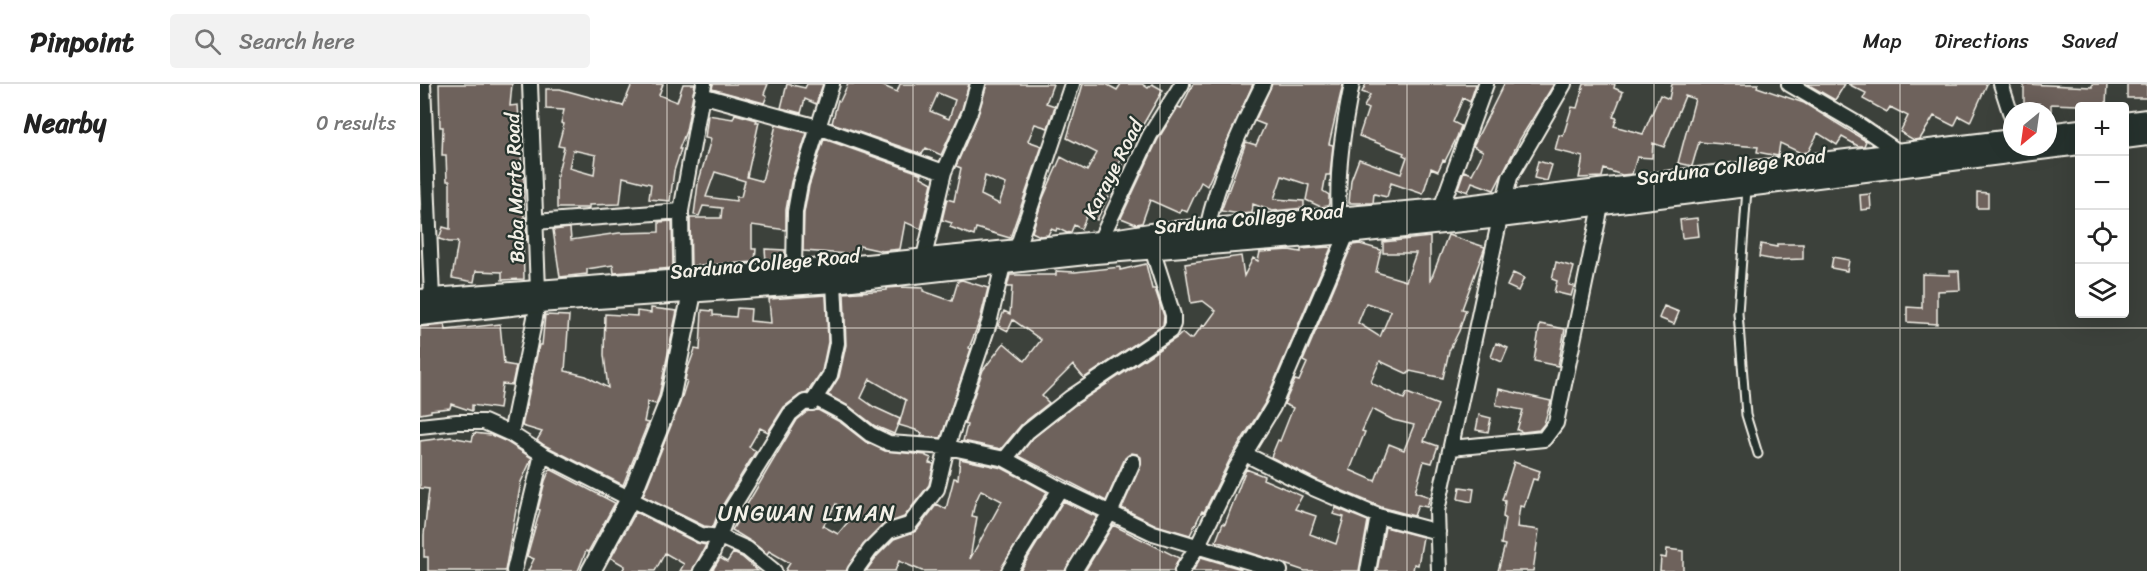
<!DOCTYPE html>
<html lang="en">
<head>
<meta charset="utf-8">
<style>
  :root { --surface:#fff; --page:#f2f2f2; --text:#222; --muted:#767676; --line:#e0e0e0 }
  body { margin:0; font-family:Sriracha,sans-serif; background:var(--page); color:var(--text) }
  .controls { position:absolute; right:18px; top:18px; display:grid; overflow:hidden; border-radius:6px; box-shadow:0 6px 24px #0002 }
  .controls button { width:54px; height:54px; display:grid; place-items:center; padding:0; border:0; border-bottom:2px solid var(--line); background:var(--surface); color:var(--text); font:30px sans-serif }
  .compass { position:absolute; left:1583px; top:18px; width:54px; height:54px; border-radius:50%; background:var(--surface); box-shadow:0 6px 24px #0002; rotate:209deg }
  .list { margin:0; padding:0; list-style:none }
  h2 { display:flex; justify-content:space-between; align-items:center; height:78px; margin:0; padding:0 24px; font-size:26px }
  h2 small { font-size:20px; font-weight:400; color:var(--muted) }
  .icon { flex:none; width:33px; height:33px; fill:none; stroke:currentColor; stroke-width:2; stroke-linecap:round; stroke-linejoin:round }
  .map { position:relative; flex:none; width:1727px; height:487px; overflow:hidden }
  header { display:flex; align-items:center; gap:36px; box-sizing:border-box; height:84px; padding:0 30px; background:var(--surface); border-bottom:2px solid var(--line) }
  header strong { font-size:28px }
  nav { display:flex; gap:33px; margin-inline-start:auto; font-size:21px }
  .search { width:420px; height:54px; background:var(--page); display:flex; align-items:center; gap:15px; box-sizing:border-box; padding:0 21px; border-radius:6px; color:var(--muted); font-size:22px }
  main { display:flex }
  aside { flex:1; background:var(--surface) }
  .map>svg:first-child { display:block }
</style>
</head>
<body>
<header>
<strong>Pinpoint</strong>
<div class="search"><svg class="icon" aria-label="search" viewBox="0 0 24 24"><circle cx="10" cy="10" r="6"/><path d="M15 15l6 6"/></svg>Search here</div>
<nav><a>Map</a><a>Directions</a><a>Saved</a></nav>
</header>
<main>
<aside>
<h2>Nearby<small>0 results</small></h2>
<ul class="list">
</ul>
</aside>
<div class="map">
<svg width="1727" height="487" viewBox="0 0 1727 487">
  <rect width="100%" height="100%" fill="#3c413b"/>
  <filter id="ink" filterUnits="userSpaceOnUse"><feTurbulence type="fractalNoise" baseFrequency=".0167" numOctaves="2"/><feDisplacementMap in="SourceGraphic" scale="12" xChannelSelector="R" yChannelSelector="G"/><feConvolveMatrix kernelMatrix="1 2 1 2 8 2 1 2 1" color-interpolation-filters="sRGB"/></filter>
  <g filter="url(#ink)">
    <path fill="#6e625c" stroke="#f4f1e8" stroke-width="1.5" fill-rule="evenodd" d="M19 0H92L90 22 98 21 102 86 104 85V134L106 133 107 156H103L104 195 82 196V188L56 187 54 198 32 194 38 158H29L19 155 23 143 30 145V97H27L26 71H22L23 43H20Z
      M212 0H243L239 11 257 18 263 0H275L266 47 259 65H261L254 87 250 117 229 115 231 100 203 93 200 120 169 121V124H137V92L144 63 138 62 144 40 141 39 144 26 126 25V5H140L203 22ZM153 66 176 71 174 91 149 84Z
      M293 0H348L344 10 347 12 344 19 292 5Z
      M367 0 385 4 387 0H403L396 20 385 15 381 29 361 24Z
      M428 0H459L477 8 480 0H549L542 25 521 71 506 64 502 70 412 39 418 16 420 17ZM518 9 535 16 529 35 510 27Z
      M567 0H633L626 19 635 22 628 44 615 40 608 57 622 62 590 154 556 144 554 152 530 143 532 139 522 136 527 115 534 117 541 84 536 82 558 31ZM565 92 586 100 579 120 561 111Z
      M663 0H686L697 6 701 0H722L728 4 732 0 743 6 721 44 718 43 712 54 699 80 702 81 691 101 688 112 677 136 667 131 661 145 654 141 651 148 647 149 637 144 636 147 631 145 628 151 620 152 612 148 623 114 641 73 667 87 677 69 647 54Z
      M773 0H833L787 102 781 98 767 128 761 125 759 129 730 116 722 139 716 140 701 134 738 55 758 23 761 24Z
      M852 0H923L909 60 913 61 910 91H906L903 107 909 111V119L908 122 901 123 886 116 889 101 862 92 854 115 884 117V124L852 127 833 120 832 129 820 130 801 127 826 58 836 61 845 41 835 37Z
      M946 0H1056L1050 18 1043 14 1033 38 1041 42 1037 53 1025 77 1023 76 1018 87 1011 84 1003 110 971 99 967 113 954 110 953 119H929L931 96 939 75 981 90 987 73 983 71 984 69 939 52 948 25 944 23 950 11 942 8Z
      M1084 0H1134L1100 55 1074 106 1052 98 1048 108 1038 104 1044 87 1052 90 1060 75 1063 67 1053 62Z
      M1164 0H1195L1194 4 1203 8 1193 33 1197 34 1194 42 1223 50 1240 11 1249 15 1252 0H1338L1337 3 1384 19 1446 57 1444 62H1438L1422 53 1417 61 1398 49 1388 68 1381 69 1360 59 1358 72 1337 68 1338 63 1279 58 1272 82 1258 79 1275 15 1265 12 1244 63 1233 59 1232 74 1217 73 1212 90 1202 91 1184 85 1182 93 1159 94 1163 73 1135 66 1139 51 1143 52 1152 23 1157 24Z
      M1387 0H1425L1415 16Z
      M1428 0H1567L1550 38 1539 32 1534 42 1514 32 1500 55 1494 56 1480 48 1488 32 1470 23 1467 28 1443 15 1446 9Z
      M1604 0 1672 3V0H1687L1686 22 1631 20V27H1604Z
      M1707 0H1727V14H1707Z
      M315 30 337 36 336 38H339L327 93 342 97 356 41 387 49 371 98 366 126V146L332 141V165H336L335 178 271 182 270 134H301L302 124 283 122 279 132 274 131 278 100 291 55 285 54 288 31 313 35ZM295 88 325 97 321 113H316V117L286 113Z
      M404 55 502 90 501 93 512 99 501 145 485 138 480 165 462 167 439 162 438 169 429 170 383 167 384 129 389 102Z
      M1118 77 1132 81 1127 97 1114 94Z
      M1557 108 1568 109V124H1557Z
      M1450 110 1451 125 1441 126 1440 111Z
      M1277 134 1279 152 1262 154 1260 136Z
      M252 137 253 184 194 189 193 181 167 185V190L140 193 133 146 150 144 151 156 199 149 239 148V138Z
      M1028 151 1065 163 1042 225 1046 226 1039 247 1029 267 1023 294 990 287 988 290 960 277 951 297 953 300 984 315 987 309 1018 321 1004 357 1018 362 1012 379 1004 377 995 408 1010 413 1007 423 998 421 994 432 961 423 897 396 851 373 858 356 860 357 873 324 864 320 875 296 879 297 887 279 883 277 932 161 940 160 961 166 956 188 986 197 996 169H963V158L1010 153V198ZM946 219 971 227 960 253 938 239ZM952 325 973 336 994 341 984 366 969 360 955 397 930 386 945 348 942 347Z
      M1341 160 1357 163V160H1383V175L1355 176 1339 173Z
      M909 163 911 164 845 319 811 373 784 428 782 427 770 451 736 441 702 424 721 381V373L717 370 712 369 705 374 686 417 599 372 613 354 655 321 758 253 762 249 769 255 770 254 772 255 783 241 785 242 796 227 783 217 771 219 765 180 821 172 824 192 833 174 838 177 840 168 869 166 881 168V165Z
      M345 165 365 166V176L346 177Z
      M1413 173 1429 176 1427 187 1411 184Z
      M1136 178 1154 183 1149 201 1154 202 1151 212 1134 208 1137 197 1132 195Z
      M726 180 732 205H735L744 232 743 241 664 294 653 281 622 312 629 319 601 341 581 365 543 357 547 341 544 340 563 286 584 259 605 277 621 256 593 236 588 247 578 242 584 227 590 230 592 203H587L590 191H636V187L655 188 700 183V186Z
      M1529 187H1539L1540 206 1517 207V240L1487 238V223L1502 224V190L1530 191Z
      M1093 189 1104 194 1098 207 1087 202Z
      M542 196 568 204 560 236 549 264 551 265 521 354 501 352 502 349 496 347V346L479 341 486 316 450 295 441 314 454 323 480 335 474 350 455 342 430 323 408 311 419 293 426 261 424 209 467 206V204L479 203 503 204V207L532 217 538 197Z
      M406 211 408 258 402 287 387 309 380 311 364 323 348 348 340 344 329 363 336 367 299 427 293 443 284 442 223 412 260 319 267 297 265 296 267 287 275 265 280 266 282 226 293 227V231L316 233 317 224 331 225 330 237 351 239 349 215Z
      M1244 222 1259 228 1254 240 1239 234Z
      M231 224 257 227 239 312 236 320 228 318 224 338 228 339 203 401 124 361 117 356 122 348 102 342 119 261H122L125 231 149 232 145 287 166 292 188 304 184 271 185 230 217 232V227L231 229Z
      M80 240 84 280 96 282 92 301 82 300 79 325 52 321V327L31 320 30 324 11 326V328L0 330V243L25 241 26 246Z
      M1120 240 1145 245 1138 282 1114 277Z
      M1076 259 1088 264 1082 278 1071 273Z
      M1079 305 1131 317 1124 340 1119 346 1103 348 1097 346 1103 326 1076 321Z
      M398 326 420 338 446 358 465 367 506 371V372L511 374 509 379 514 380 509 401 484 433 463 441 443 461 426 487H365L370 479 349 467 347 470 332 458 312 446 377 336 388 327ZM416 420 432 433 418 450 403 442Z
      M1059 331 1071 334 1068 348 1056 346Z
      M54 349 71 351 87 358 112 374 101 398 85 487H8V473H4V451L9 405 0 404V357L31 353 52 357Z
      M540 375 582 384 627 408 580 487H502L479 477 475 487H446L457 472 474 455 496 447 517 420 526 425 534 394 538 395ZM561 406 582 417 550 475 557 433 552 432 555 419Z
      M1094 378 1120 387 1117 396 1113 395 1104 423 1100 422 1097 443 1119 446 1113 487H1078L1085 461 1081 460 1085 434 1083 433 1085 417 1082 416Z
      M130 385 195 419 168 468 166 467 158 487H108L114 475 107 472 120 426 118 425 125 397Z
      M826 385 844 392 843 395 882 412 875 425 896 432 890 450 916 460 924 433 913 430 916 424 948 437 939 487H885L796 457 803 439 805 440Z
      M1040 403 1054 405 1052 418 1038 415Z
      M643 417 677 433 645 487H600Z
      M216 428 277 459 286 461 272 487H260L264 480 245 469 235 487H202L205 482 191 474Z
      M693 441 759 474 753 487H665Z
      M965 443 1003 453 998 481 994 480 993 487H957Z
      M1247 465 1263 467V487H1240L1241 473 1246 474Z
      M313 469 322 473 338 487H292L300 474 307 478Z
      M781 473 821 485 820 487H773Z"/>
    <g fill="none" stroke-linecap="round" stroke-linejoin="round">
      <defs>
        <path id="lane" d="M1327 105 1318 229 1326 331 1338 370"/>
        <path id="street" d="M3 0 12 214
          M110 0 118 206
          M1369 0 1436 39 1480 69
          M1581 0 1592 34
          M281 11 398 43 524 88
          M1084 117 1090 93 1144 0
          M1021 124 1066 0
          M919 134C916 89 923 45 932 0
          M115 138 261 127
          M787 145C798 94 820 46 843 0
          M677 163 730 51 762 0
          M597 164 652 0
          M504 173 524 88 550 28 558 0
          M374 185 375 128 380 100 412 0
          M262 196 261 127 284 0
          M395 314 425 330 450 350 469 359 527 363 585 375 640 405 733 449 860 487
          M0 342 37 338H64L91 350 122 370 281 451 300 453 327 465 354 487
          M91 350 118 219
          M1031 364 1124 355 1136 339 1181 122
          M825 370 893 404 958 432 1018 448
          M585 375 607 348 650 314 750 247 753 240V231L732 165
          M94 487 122 370
          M281 487 292 470 307 432 370 330 385 318 392 319 410 291 417 259 414 199
          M435 487 450 466 469 447 489 441 517 405 527 363 569 239 583 181
          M589 487 640 405
          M654 487 690 429 713 378
          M762 487 777 463 816 384 853 323 927 150
          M948 487 958 432
          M1019 487 1017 427 1080 134"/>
        <path id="secondary" d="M1704 38 1727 35
          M1628 49 1660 45
          M1704 55 1727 52
          M0 215 416 183 679 157 730 149 1021 124 1592 55
          M0 232 118 219 414 199 675 170 927 150 1080 134 1660 61
          M171 487 210 415 250 315 272 209"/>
      </defs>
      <use href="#lane" stroke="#f4f1e8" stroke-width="11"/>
      <use href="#street" stroke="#f4f1e8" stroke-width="18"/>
      <use href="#secondary" stroke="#f4f1e8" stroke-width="22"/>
      <use href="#lane" stroke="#26332d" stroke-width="7"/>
      <use href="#street" stroke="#26332d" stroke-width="14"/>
      <use href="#secondary" stroke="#26332d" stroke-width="18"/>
    </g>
  </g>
  <path fill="none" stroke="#f4f1e8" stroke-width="1.5" stroke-opacity="0.55" d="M247 0V487M493 0V487M740 0V487M987 0V487M1234 0V487M1480 0V487M0 244H1727"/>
  <g text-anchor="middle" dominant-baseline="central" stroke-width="4.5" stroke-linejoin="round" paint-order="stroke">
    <g font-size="20" fill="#f4f1e8" stroke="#26332d">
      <text transform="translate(1311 83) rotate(-7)">Sarduna College Road</text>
      <text transform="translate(693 85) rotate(-63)">Karaye Road</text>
      <text transform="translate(95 104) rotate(-92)">Baba Marte Road</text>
      <text transform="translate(829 135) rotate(-5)">Sarduna College Road</text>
      <text transform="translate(345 180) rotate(-5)">Sarduna College Road</text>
    </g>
    <g font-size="22" letter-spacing="1.5" fill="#f4f1e8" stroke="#26332d">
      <text x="387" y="429">UNGWAN LIMAN</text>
    </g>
  </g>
</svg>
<div class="controls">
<button>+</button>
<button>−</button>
<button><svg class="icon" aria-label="locate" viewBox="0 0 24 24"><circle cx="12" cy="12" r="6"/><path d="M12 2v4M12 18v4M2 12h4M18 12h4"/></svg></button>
<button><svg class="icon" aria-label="layers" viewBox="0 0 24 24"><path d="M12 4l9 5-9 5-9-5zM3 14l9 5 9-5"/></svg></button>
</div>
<svg class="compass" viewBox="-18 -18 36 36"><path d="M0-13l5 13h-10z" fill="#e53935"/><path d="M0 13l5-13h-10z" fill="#767676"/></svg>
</div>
</main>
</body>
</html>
